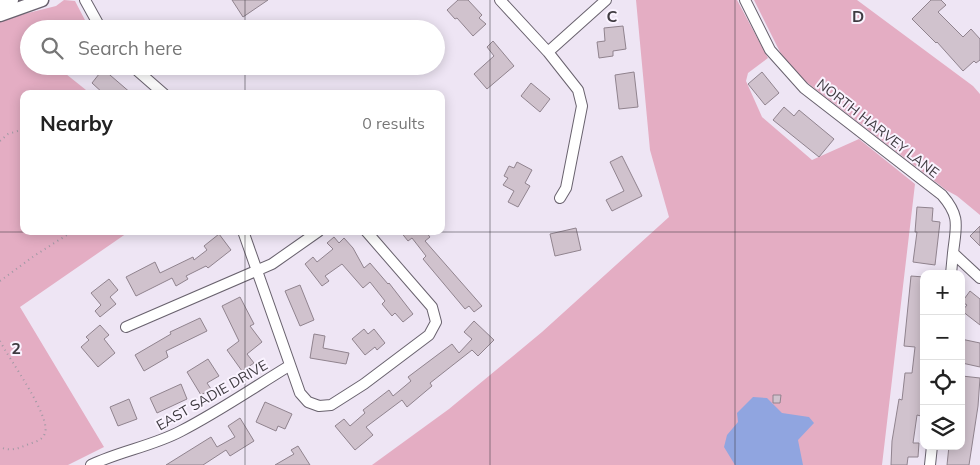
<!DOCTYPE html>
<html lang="en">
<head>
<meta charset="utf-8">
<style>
  :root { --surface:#fff; --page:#f2f2f2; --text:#222; --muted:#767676; --line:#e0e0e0 }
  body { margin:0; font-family:Mulish,sans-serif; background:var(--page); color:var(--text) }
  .controls { position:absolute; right:15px; bottom:15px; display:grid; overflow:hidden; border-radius:10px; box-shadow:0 2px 12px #0003 }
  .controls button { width:45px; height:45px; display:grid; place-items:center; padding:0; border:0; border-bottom:1px solid var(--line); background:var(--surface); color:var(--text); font:25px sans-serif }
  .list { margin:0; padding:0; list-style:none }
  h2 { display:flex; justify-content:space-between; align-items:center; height:65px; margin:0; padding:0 20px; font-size:21px }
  h2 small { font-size:16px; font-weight:400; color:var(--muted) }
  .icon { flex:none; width:28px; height:28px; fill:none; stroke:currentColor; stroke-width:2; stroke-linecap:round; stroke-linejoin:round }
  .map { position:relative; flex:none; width:980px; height:465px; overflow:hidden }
  .search { position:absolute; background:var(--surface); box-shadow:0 2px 12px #0003; left:20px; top:20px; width:425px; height:55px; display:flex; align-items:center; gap:12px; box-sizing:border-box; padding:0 18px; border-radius:28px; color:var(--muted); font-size:19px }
  .panel { position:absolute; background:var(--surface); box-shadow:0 2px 12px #0003; left:20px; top:90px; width:425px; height:145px; border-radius:10px }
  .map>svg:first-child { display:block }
</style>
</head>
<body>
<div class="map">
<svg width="980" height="465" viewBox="0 0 980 465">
  <rect width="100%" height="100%" fill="#eee5f4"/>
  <path fill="#e4adc3" d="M64 0 75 1 86 22 75 29H29V66H56L91 94H24V231H130L20 307 104 447 68 465H0V20L56 6Z
    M636 0H737L768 58 748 73 746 81 762 117 812 160 859 139 915 184 882 465H372L449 409 542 332 669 217 650 150Z
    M754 0H857L973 86 980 94V215L957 196 946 190 796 74 780 52Z"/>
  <path fill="#90a5e0" d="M753 397 767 398 782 413 809 417 814 423 798 440 803 465H735L724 447 727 435 738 422 737 413Z"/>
  <path fill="#d0c2cd" stroke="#90838e" d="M232 0H268L243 17Z
    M458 0H468L482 15 479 18 486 24 473 36 457 18 455 19 447 10Z
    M931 0H941L946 5 938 12 963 37 971 29 980 39V60L976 63 974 61 963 71 937 42 936 43 912 19Z
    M623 26 626 49 613 51V56L599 58 597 42 605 41 604 28Z
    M493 41 514 66 487 89 474 74 494 56 487 47Z
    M103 69 132 94H104L92 83Z
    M634 72 638 107 619 109 615 75Z
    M762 72 779 93 765 105 748 84Z
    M531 83 550 99 540 112 521 96Z
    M784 107 794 116 799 110 834 139 819 157 773 120Z
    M622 156 642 196 612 211 606 200 624 191 610 162Z
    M517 162 532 170 525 183 530 186 518 207 508 202 514 191 503 185 508 178 504 176 509 166 514 168Z
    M917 207 933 208 932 221 940 222 935 265 913 262 917 232H915Z
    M980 226V246L970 236Z
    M576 228 581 250 555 256 550 234Z
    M400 231H425L430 237 425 241 482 306 474 312 469 306 465 309 423 259 426 256 412 238 408 241Z
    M219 234 231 250 208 268 206 266 186 276 188 279 176 286 172 278 136 296 126 277 155 262 160 273 193 257 194 260 207 250 204 246Z
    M334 237 339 243 344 238 353 248 364 268 370 263 388 284 389 283 413 314 403 322 395 313 392 316 382 304 385 301 370 282 363 288 342 264 325 276 329 281 322 286 305 264 313 257 317 262 333 249 327 243Z
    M911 276 924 277 923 402 921 416 917 415 913 443H919L918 457H908L907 465H891L892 441 899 399 902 400 905 373H912L915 347 904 346Z
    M109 279 118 290 110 297 116 304 100 317 95 311 101 305 91 293Z
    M300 285 314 320 300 326 285 291Z
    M970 291 980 299V325L962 311 967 305 962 302Z
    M240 297 254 324 250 326 262 342 247 354 254 363 242 371 227 350 239 341 222 306Z
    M200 318 207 331 166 351 168 357 144 371 135 355 171 334 170 332Z
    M474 321 494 340 478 356 472 350 430 383 432 386 407 407 402 400 366 427 373 435 355 450 335 426 344 419 350 426 365 413 363 410 389 390 393 396 411 381 408 377 452 344 459 353 472 339 464 332Z
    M100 325 109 335 104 339 115 353 98 367 81 347 89 340 86 337Z
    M364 329 368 334 374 329 385 343 377 350 375 347 365 355 352 339Z
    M314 334 325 336 323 348 349 353 346 364 310 358Z
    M961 339 980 343V367L962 363 964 355 961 354Z
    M208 359 219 376 207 383 211 389 201 395 187 372Z
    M962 376 980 378 978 406 969 465H947L949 446H961Z
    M181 384 187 399 157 413 150 398Z
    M773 395H781L780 403H773Z
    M129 399 137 419 118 426 110 407Z
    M265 402 292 414 285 429 278 426 276 431 256 422Z
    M240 418 254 441 230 456 226 450 203 465H166L211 437 217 447 235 437 228 426Z
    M298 446 310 465H275L294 454 291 450Z"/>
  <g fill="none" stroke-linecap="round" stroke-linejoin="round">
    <defs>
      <path id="minor" d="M85 0 101 29
        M500 0 548 52 578 90 582 106 566 188 560 198
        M745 0 770 50 804 88 942 195C961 217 956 226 953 253L980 278
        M548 52 606 0
        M132 66 164 94
        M243 231 300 393 308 402 319 406 331 405 364 384 429 335 436 322 432 307 366 231
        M951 274 953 253
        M126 327 272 264 319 231
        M91 465C120 451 153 446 181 431 218 412 253 388 289 366
        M930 465 932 446"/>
      <path id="tertiary" d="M0 4 12 0
        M0 15 42 0"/>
    </defs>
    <use href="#minor" stroke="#69626e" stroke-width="12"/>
    <use href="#tertiary" stroke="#69626e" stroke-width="15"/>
    <path stroke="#a099a4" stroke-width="2" stroke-dasharray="1 4" stroke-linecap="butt" d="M0 141 8 134 24 129
      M0 281 34 256 73 231
      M0 341C9 359 51 416 45 433 43 440 35 442 29 444 19 448 11 452 0 447"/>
    <use href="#minor" stroke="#fff" stroke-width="10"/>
    <use href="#tertiary" stroke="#fff" stroke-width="12"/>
  </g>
  <path fill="none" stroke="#3f3b41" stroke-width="1" stroke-opacity="0.55" d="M245 0V29M490 0V465M735 0V465M245 66V94M245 231V465M0 232H980"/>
  <g text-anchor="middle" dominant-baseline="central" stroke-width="4" stroke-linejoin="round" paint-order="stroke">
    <g font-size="14" fill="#3f3b41" stroke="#faf3ff">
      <text transform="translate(878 128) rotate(38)">NORTH HARVEY LANE</text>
      <text transform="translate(212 395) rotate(-30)">EAST SADIE DRIVE</text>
    </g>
  </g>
  <g font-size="16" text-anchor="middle" font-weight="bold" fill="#3f3b41" stroke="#faf3ff" stroke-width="4" stroke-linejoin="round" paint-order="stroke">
    <text x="612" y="22">C</text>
    <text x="858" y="22">D</text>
    <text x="16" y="354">2</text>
  </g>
</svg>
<div class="controls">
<button>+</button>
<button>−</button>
<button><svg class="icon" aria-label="locate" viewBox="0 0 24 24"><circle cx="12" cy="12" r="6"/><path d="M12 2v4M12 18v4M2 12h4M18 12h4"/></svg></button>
<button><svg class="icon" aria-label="layers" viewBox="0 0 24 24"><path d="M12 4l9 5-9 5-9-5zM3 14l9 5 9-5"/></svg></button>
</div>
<div class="search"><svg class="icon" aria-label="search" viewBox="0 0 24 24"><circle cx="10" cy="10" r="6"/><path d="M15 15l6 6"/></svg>Search here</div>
<section class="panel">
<h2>Nearby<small>0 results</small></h2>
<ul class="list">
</ul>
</section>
</div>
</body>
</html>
